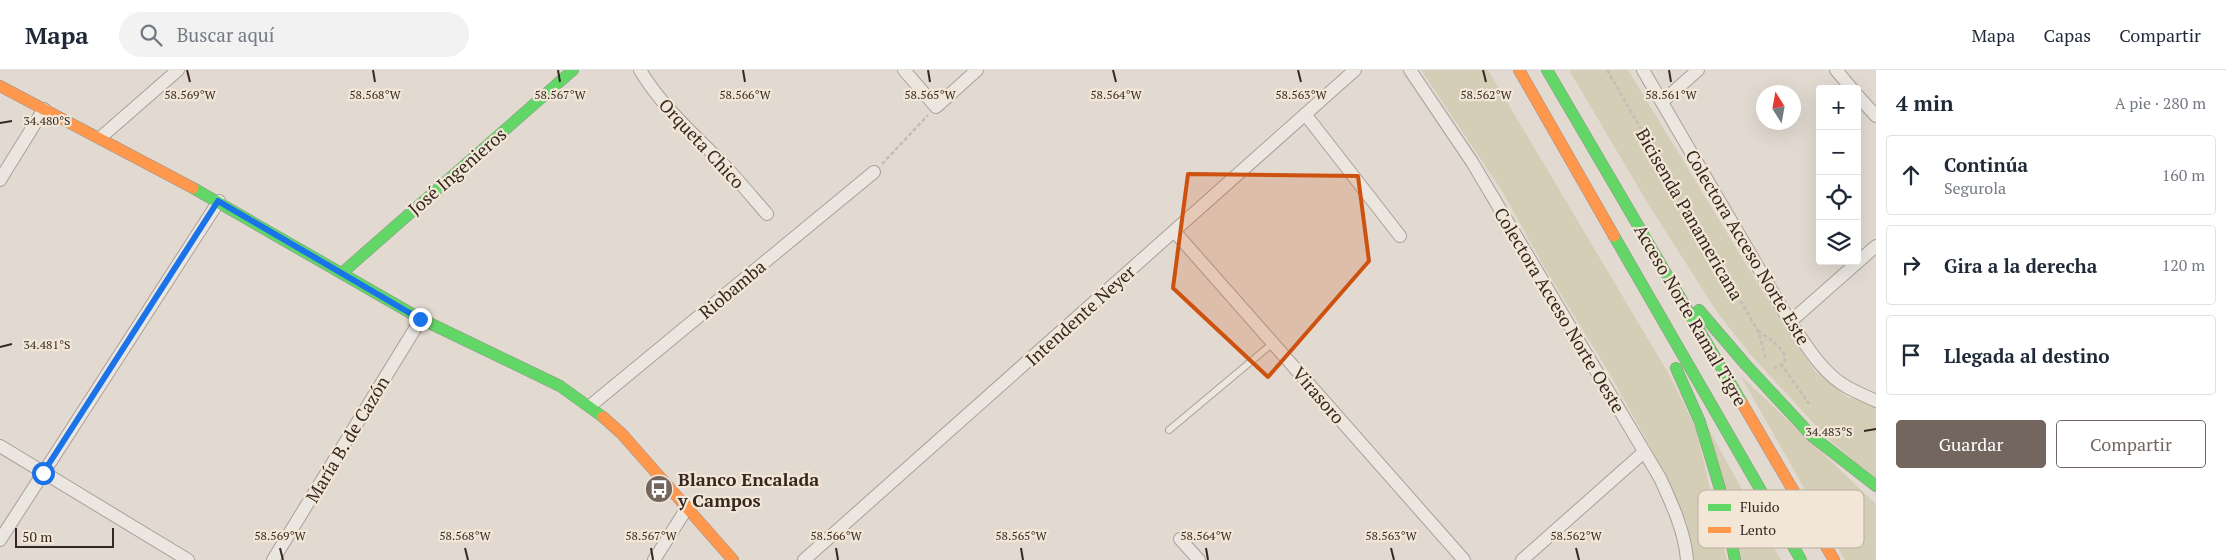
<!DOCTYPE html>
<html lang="es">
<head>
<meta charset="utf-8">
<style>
  :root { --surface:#fff; --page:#f2f2f3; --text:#1f2937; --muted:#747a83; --line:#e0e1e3; --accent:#72665f }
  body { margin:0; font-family:"PT Serif",serif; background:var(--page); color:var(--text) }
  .controls { position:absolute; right:15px; top:15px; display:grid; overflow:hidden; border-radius:5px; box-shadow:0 5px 20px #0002 }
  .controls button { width:45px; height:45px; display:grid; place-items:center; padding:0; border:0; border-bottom:1px solid var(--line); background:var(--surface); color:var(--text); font:25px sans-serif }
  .compass { position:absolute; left:1756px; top:15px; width:45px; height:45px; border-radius:50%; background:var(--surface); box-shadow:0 5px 20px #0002; rotate:349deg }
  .scale { position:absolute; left:15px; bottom:12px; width:99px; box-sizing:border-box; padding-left:5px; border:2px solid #362821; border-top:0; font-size:14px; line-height:18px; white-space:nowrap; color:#362821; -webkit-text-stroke:4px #f2e6d7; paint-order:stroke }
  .stop { position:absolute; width:15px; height:15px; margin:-11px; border:4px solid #1a73e8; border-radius:50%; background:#fff }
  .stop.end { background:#1a73e8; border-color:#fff; box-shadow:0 1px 5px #0008 }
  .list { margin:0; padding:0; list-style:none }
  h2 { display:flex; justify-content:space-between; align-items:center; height:65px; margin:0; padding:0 20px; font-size:21px }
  h2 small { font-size:16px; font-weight:400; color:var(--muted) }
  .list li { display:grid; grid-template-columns:32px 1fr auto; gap:15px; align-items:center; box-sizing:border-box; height:80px; margin:0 10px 10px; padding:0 10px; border:1px solid var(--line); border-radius:5px }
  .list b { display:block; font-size:19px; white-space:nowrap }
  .list p { margin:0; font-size:16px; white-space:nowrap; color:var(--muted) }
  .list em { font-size:16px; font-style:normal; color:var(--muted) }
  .actions { display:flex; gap:10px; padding:15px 20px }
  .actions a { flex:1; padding:11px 0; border:1px solid var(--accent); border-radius:5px; text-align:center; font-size:18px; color:var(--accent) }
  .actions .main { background:var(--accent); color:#fff }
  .icon { flex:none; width:28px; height:28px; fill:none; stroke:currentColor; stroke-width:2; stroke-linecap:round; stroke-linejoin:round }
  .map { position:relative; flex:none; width:1876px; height:490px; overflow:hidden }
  header { display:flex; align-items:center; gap:30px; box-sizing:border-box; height:70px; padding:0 25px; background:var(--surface); border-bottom:1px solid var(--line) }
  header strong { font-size:24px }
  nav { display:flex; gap:28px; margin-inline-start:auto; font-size:18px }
  .search { width:350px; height:45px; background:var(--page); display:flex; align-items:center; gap:12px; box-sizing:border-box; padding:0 18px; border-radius:28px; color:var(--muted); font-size:19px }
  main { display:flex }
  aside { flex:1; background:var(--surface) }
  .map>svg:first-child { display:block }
</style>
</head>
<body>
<header>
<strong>Mapa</strong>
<div class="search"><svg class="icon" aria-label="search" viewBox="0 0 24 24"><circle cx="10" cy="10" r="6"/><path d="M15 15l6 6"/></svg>Buscar aquí</div>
<nav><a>Mapa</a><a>Capas</a><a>Compartir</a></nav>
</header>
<main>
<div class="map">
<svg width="1876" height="490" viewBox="0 0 1876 490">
  <rect width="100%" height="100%" fill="#e2dad1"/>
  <path fill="#d3ceb5" d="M1421 0H1488L1670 306 1696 359 1727 490H1693L1687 454 1664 402 1610 304 1547 202 1502 121Z
    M1569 0H1628L1783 255 1815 301 1847 327 1876 335V409L1829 370 1750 284 1717 242 1647 132Z
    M1740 305 1876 434V490H1845Z
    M1708 358 1781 490H1741Z"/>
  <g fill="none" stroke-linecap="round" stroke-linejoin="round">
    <defs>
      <path id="lane" d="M1169 360 1273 273"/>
      <path id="street" d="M640 0C661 36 695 65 724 95 739 111 753 128 767 144
        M904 0 936 37 977 0
        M1410 0 1472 92 1660 408C1672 434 1685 462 1687 490
        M1643 0 1790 252C1806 275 1822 303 1847 317 1856 322 1866 326 1876 331
        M1836 0 1852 19
        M1857 25 1876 46
        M1662 32 1698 0
        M1305 44 1400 166
        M100 68 178 0
        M0 110 44 39
        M1174 161 1464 490
        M1790 252 1876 176
        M590 336 874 102
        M0 376 188 490
        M1180 469 1199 490
        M0 470 219 131
        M273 490 421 249
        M654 490 687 438
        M804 490 1355 0
        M1522 490 1644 382"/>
      <path id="fast" d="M1547 0 1742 333
        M193 118 421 249 560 316 603 347
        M1614 166 1801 490
        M342 203 573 0
        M1699 240 1746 295 1812 366 1876 416
        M1676 298 1700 352 1723 429 1735 490"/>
      <path id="slow" d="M1519 0 1614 166
        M0 16 193 118
        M1742 333 1834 490
        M603 347 622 364 733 490"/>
    </defs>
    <use href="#lane" stroke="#a8a099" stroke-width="8"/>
    <use href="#street" stroke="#a8a099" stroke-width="14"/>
    <use href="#fast" stroke="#978f89" stroke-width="12"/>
    <use href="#slow" stroke="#978f89" stroke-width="12"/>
    <path stroke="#c3bdb8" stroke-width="2.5" stroke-dasharray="4 2.5" stroke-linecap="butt" d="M1607 0 1758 261 1766 289
      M882 94 928 45
      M1758 261C1769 268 1803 290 1773 298
      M1781 294 1809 334"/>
    <use href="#lane" stroke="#ebe6e0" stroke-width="6"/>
    <use href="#street" stroke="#ebe6e0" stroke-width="12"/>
    <use href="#fast" stroke="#63d668" stroke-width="11"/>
    <use href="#slow" stroke="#ff974d" stroke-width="11"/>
  </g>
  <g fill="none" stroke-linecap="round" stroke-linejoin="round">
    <path stroke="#1a73e8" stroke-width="6" d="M43 403 218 131 420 249"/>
  </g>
  <path fill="#cd520f" fill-opacity="0.2" stroke="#cd520f" stroke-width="4" stroke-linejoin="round" d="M1188 104 1358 106 1369 191 1268 307 1173 218Z"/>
  <path fill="none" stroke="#362821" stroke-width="2" d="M187 0 190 12M373 0 375 12M558 0 560 12M743 0 745 12M928 0 930 12M1113 0 1116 12M1298 0 1301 12M1483 0 1486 12M1669 0 1671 12M0 53 12 51M0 277 12 274M1864 361 1876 359M280 478 283 490M465 478 468 490M651 478 653 490M836 478 838 490M1021 478 1023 490M1206 478 1208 490M1391 478 1394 490M1576 478 1579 490"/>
  <defs>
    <symbol id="bus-disc" viewBox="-11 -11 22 22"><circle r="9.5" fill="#72665f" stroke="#f2e6d7"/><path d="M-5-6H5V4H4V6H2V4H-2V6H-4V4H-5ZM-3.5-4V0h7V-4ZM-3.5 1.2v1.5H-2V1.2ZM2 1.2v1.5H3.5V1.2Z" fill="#fff"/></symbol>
  </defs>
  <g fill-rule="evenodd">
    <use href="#bus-disc" x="643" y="403" width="32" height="32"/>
  </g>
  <g text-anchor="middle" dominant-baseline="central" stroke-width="4.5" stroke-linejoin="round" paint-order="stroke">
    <g font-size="18" fill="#362821" stroke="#f2e6d7">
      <text transform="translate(702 73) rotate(47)">Orqueta Chico</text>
      <text transform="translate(457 101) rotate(-41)">José Ingenieros</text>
      <text transform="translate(1690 144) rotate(60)">Bicisenda Panamericana</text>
      <text transform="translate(1748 177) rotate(59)">Colectora Acceso Norte Este</text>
      <text transform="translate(732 219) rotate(-40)">Riobamba</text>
      <text transform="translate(1560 240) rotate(59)">Colectora Acceso Norte Oeste</text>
      <text transform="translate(1080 245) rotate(-42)">Intendente Neyer</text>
      <text transform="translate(1691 245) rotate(60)">Acceso Norte Ramal Tigre</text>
      <text transform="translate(1319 325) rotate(49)">Virasoro</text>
      <text transform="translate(347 369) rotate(-59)">María B. de Cazón</text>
    </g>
    <g font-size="18" font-weight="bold" fill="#362821" stroke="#f2e6d7" text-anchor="start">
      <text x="678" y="409">Blanco Encalada<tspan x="678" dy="21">y Campos</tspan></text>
    </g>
  </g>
  <rect x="1698" y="420" width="166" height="58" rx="8" fill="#f2e6d7" stroke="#baada0" stroke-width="1"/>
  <rect x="1708" y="434" width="23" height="7" fill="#63d668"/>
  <rect x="1708" y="457" width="23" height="6" fill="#ff974d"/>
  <g font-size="14" fill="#362821">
    <text x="1740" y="442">Fluido</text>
    <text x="1740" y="465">Lento</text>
  </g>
  <g font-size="12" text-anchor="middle" fill="#362821" stroke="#f2e6d7" stroke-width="4.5" stroke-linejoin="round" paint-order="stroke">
    <text x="190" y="29">58.569°W</text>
    <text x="375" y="29">58.568°W</text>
    <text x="560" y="29">58.567°W</text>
    <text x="745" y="29">58.566°W</text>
    <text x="930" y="29">58.565°W</text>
    <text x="1116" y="29">58.564°W</text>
    <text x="1301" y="29">58.563°W</text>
    <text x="1486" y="29">58.562°W</text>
    <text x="1671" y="29">58.561°W</text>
    <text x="47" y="55">34.480°S</text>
    <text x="47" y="279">34.481°S</text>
    <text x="1829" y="366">34.483°S</text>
    <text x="280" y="470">58.569°W</text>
    <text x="465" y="470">58.568°W</text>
    <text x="651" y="470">58.567°W</text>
    <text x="836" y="470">58.566°W</text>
    <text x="1021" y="470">58.565°W</text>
    <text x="1206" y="470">58.564°W</text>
    <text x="1391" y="470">58.563°W</text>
    <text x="1576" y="470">58.562°W</text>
  </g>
</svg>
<div class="controls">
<button>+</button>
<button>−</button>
<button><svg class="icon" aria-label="locate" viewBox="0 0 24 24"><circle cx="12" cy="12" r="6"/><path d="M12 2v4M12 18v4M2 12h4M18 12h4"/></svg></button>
<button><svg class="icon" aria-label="layers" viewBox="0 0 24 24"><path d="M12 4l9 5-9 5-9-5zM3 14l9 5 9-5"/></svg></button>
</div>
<svg class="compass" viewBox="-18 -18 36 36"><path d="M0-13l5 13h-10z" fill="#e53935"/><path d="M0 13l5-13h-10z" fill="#747a83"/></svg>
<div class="scale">50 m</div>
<div class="stop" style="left:43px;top:403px"></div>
<div class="stop end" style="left:420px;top:249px"></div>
</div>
<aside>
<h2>4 min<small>A pie · 280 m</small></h2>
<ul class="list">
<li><svg class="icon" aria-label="ahead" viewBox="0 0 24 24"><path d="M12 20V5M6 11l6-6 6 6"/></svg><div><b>Continúa</b><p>Segurola</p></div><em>160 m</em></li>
<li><svg class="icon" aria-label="right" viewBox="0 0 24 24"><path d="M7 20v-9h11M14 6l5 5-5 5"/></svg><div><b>Gira a la derecha</b></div><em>120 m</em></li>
<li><svg class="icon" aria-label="arrive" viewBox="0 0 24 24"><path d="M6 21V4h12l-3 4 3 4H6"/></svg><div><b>Llegada al destino</b></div></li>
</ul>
<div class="actions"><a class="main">Guardar</a><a>Compartir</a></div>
</aside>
</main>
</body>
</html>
